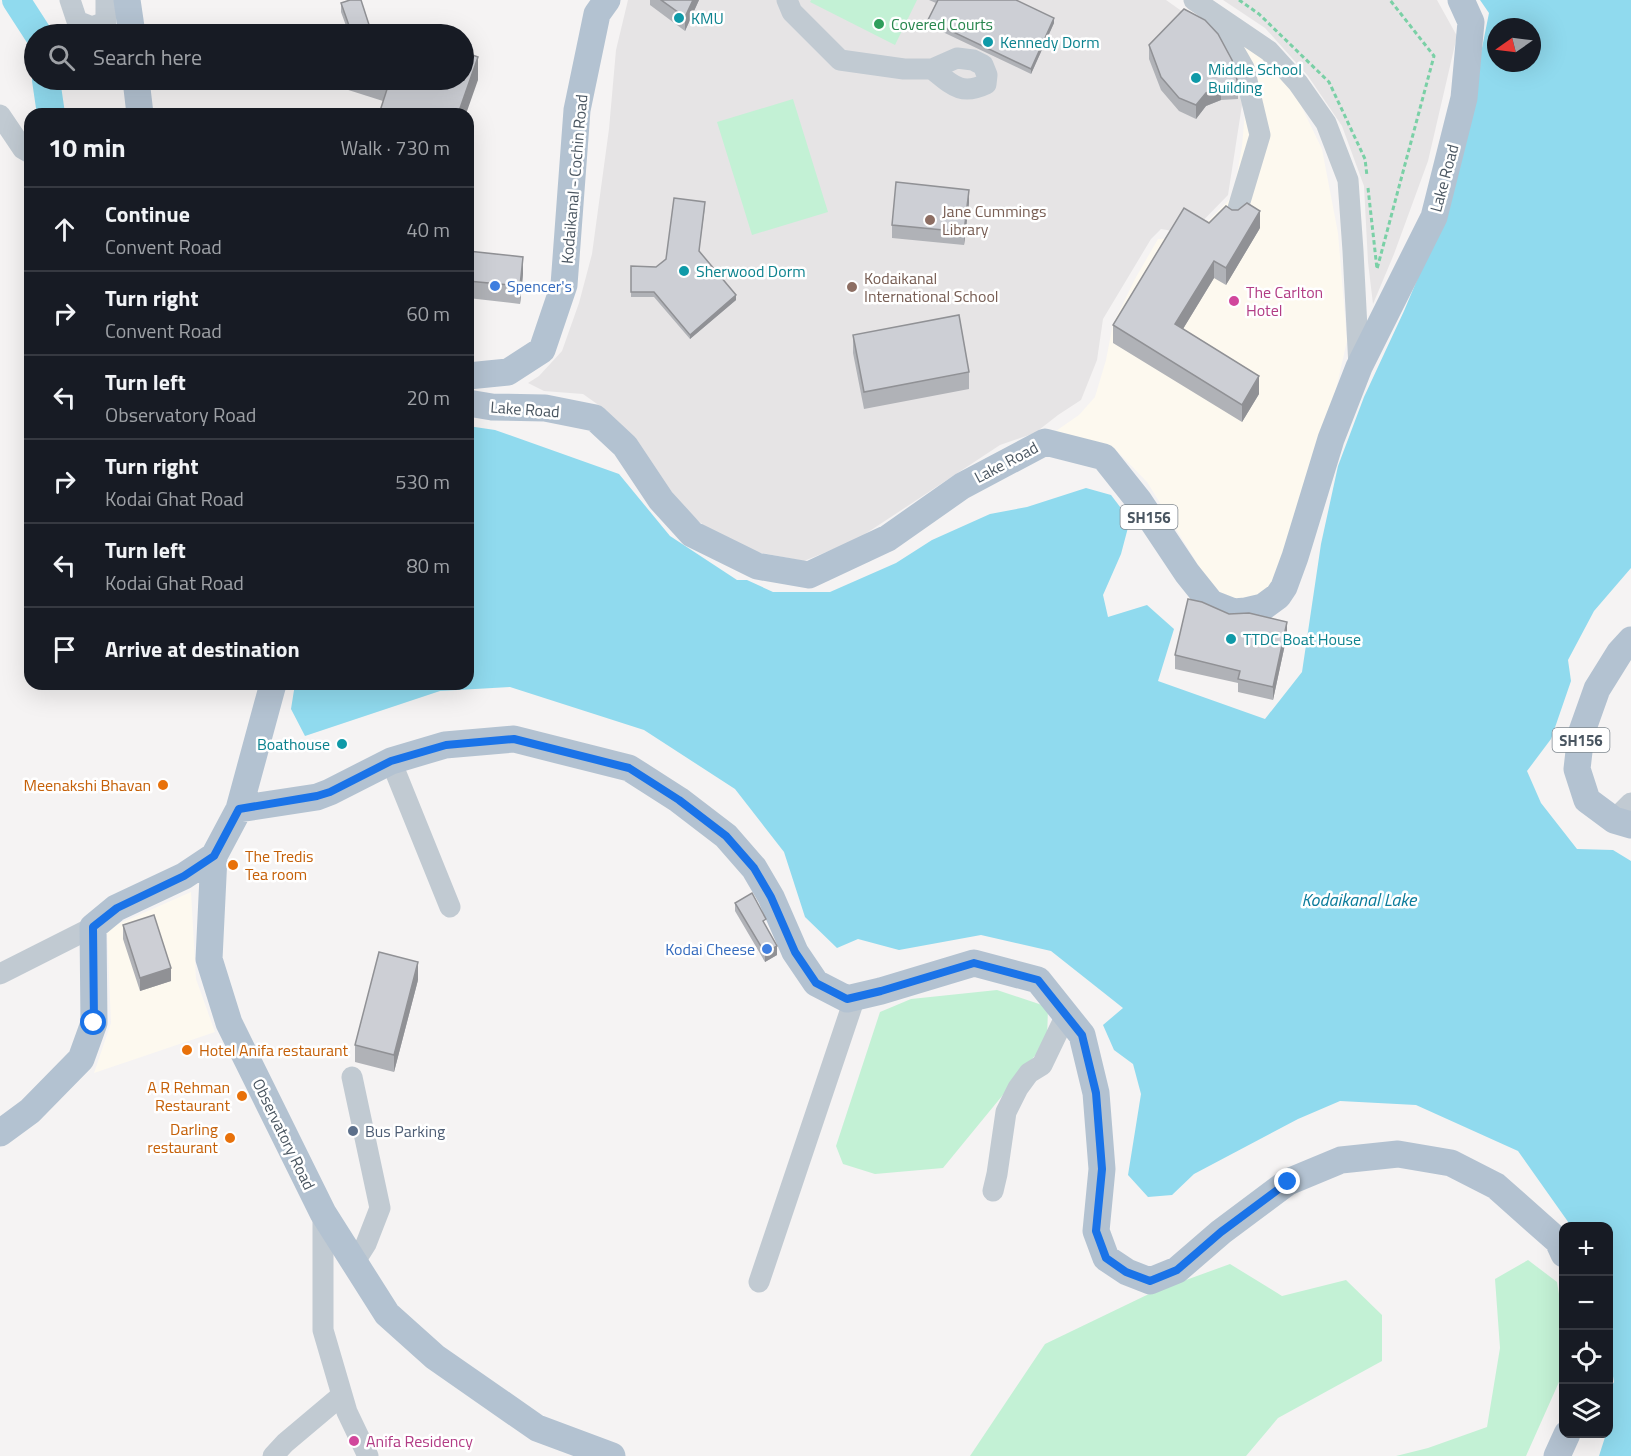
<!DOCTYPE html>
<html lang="en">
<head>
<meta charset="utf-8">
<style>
  :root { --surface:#171b24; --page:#20242c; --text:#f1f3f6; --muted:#9ea1a6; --line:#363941 }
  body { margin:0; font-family:"Titillium Web",sans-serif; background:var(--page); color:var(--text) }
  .controls { position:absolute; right:18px; bottom:18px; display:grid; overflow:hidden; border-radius:12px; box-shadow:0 6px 24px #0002 }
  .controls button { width:54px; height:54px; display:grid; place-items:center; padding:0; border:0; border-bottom:2px solid var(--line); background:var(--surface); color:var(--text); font:30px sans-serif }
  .compass { position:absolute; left:1487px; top:18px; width:54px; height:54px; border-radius:50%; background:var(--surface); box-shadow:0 6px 24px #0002; rotate:256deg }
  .stop { position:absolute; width:18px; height:18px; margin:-14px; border:4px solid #1a73e8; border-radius:50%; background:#fff }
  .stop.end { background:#1a73e8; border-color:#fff; box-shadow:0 2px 6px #0008 }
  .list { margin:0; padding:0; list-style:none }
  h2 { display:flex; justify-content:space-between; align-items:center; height:78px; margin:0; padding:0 24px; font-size:26px }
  h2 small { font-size:20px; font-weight:400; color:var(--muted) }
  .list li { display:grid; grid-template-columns:39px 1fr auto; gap:18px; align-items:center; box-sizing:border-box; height:84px; padding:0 24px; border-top:2px solid var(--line) }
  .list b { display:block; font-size:22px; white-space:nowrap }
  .list p { margin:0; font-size:20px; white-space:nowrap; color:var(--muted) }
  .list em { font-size:20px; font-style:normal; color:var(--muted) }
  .icon { flex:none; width:33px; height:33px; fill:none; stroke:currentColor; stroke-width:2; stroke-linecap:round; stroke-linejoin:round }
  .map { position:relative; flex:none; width:1631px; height:1456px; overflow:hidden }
  .search { position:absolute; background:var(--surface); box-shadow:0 6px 24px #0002; left:24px; top:24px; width:450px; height:66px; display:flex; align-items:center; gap:15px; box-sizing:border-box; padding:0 21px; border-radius:33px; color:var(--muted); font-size:22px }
  .panel { position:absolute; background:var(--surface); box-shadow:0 6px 24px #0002; left:24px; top:108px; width:450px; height:582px; border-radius:18px }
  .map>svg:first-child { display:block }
</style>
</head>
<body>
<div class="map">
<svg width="1631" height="1456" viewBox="0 0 1631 1456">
  <rect width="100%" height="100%" fill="#f5f3f3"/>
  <path fill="#fdf9ef" d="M1240 44 1269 62 1294 91 1322 149 1338 233 1347 341 1332 407 1276 580 1261 600 1241 601 1214 596 1202 571 1147 482 1117 451 1053 433 1079 415 1095 397 1106 360 1113 324 1135 279 1158 239 1191 238 1233 196 1242 146 1245 112Z
    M191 892 196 979 215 1032 94 1073 111 1023 107 929Z"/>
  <path fill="#e6e4e5" d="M628 0H1166L1207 29 1239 73 1242 105 1228 195 1190 234 1161 229 1151 239 1103 319 1097 360 1081 400 1058 415 1035 433 1000 445 856 540 804 561 751 551 709 529 687 513 607 411 583 394 544 391 528 383 539 376 562 351 579 303 592 254 609 129 616 50Z
    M1223 0H1437L1457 36 1428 161 1394 254 1373 304 1368 262 1364 186 1342 126 1308 76 1265 28Z"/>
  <path fill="#c3f1d5" d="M811 0H917L895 45 810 2Z
    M793 99 828 212 752 235 717 122Z
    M997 990 1048 1007 1047 1041 943 1168 875 1174 843 1164 836 1146 880 1012 911 999Z
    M1528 1260 1557 1282 1563 1318V1373L1526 1456H1396L1428 1448 1487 1427 1500 1348 1495 1279Z
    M1230 1264 1282 1296 1346 1280 1382 1315V1361L1278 1418 1246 1456H970L1045 1344 1153 1292Z"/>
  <path fill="#90daee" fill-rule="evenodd" d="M1480 0H1631V568L1594 611 1568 660 1571 681 1551 739 1527 771 1541 803 1577 849 1613 850 1631 861V1456H1599L1606 1434H1608L1609 1390 1614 1382 1608 1347V1226H1571L1518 1151 1416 1105 1340 1101 1298 1119 1194 1174 1172 1195 1148 1197 1128 1175 1141 1094 1133 1064 1114 1050 1103 1025 1123 1008 1051 951 981 935 899 950 858 939 837 948 805 917 784 852 735 789 644 730 510 687 440 691 305 736 291 709 295 684H468V426L495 430 619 474 670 536 737 580H747L773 592H830L896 563 932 540 990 514 1027 507 1086 488 1111 495 1130 520 1121 554 1103 595 1108 617 1147 605 1174 629 1158 681 1265 719 1302 672 1321 544 1338 466 1364 397 1404 311 1443 218 1466 128 1489 13ZM1496 27H1532V63H1496Z"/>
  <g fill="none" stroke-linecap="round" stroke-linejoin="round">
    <path stroke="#90daee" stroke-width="28" d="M16 0 38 34
      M46 80 51 114"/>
    <path stroke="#7ad0a6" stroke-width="3" stroke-dasharray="4.5 3" stroke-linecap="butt" d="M1239 0 1259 14 1329 82 1365 159 1367 176
      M1368 188 1377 269 1434 56 1390 0"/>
    <path stroke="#c1cad2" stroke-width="21" d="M70 0 77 21 92 27 106 22V0
      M787 0 792 12 840 60 904 69H932L957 58 973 60 983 65 987 75 986 84C961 96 952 85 932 69
      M1194 0 1269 51 1298 83 1326 123 1348 180 1353 251 1359 367
      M1210 19 1228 40 1244 68 1260 135 1236 215
      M0 115 23 149 30 153
      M391 761 450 907
      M1614 820 1631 803
      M0 974 93 927
      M352 1077 380 1208 366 1244 354 1263
      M993 1191 997 1174 1006 1112 1018 1088 1029 1073 1042 1065 1066 1015
      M323 1213V1330L347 1412 368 1456
      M759 1282 855 997
      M273 1456 285 1443 342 1395"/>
    <path stroke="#b3c2d1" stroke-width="27" d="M127 0 132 34
      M136 80 140 114
      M468 376 508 372 542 350 564 285 577 110 597 14 607 0
      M468 403 492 407 545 408 595 418 625 446 661 500 692 534 757 566 809 575 888 538 962 486 1045 442 1104 457 1139 501 1187 573 1211 603 1234 612 1246 611 1263 607 1278 596 1284 587 1295 557 1331 439 1359 367 1434 217 1464 98 1471 22 1461 0
      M1631 640 1620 652 1597 689 1581 734 1577 769 1587 800 1614 820 1631 825
      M273 684 239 809 214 856 209 959 229 1023 323 1213 387 1314 435 1357 537 1428 612 1456
      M239 809 317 797 330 792 391 761 445 745 514 739 629 768 679 800 726 836 754 868 771 897 795 952 816 983 847 999 881 991 974 963 1038 980 1082 1035 1096 1093 1102 1169 1096 1231 1106 1258 1127 1272 1150 1281 1177 1270 1221 1232 1288 1182 1341 1160 1398 1154 1451 1163 1496 1186 1558 1241 1564 1254
      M0 1133 30 1111 81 1059 94 1023 93 927 116 908 184 876 214 856
      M1557 1456 1567 1434"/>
  </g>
  <path fill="#b0b2b7" d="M650 0H699L685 31 650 5Z
    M929 0H1016L1054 23 1031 74 928 25V20L936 3Z
    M341 3 372 34H349L341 12Z
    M1149 45 1238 84V99L1221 100 1206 106 1196 119 1179 111 1161 90 1149 59Z
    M342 80H478L383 101 342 88Z
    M969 203 964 245 892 238V225Z
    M705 207 699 251 736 300 690 339 654 297H631V266L656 267 666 259Z
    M1260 228 1226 285 1214 278 1183 329 1259 394 1242 422 1113 343V325Z
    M468 251 523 274 520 304 468 298Z
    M853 335 969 372V389L864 409 853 353Z
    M1229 614 1287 635 1273 700 1238 692V683L1175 669V655Z
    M735 903 766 927 777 955 765 962 735 911Z
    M123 925 171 981 140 991 123 939Z
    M418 980 394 1072 355 1062V1045Z"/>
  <path fill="#909195" d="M693 0H699L685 31V17Z
    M1054 18V23L1031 74V69Z
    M478 57V80L466 114H458Z
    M1221 87V100L1206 106 1196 119V105L1206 93Z
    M969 190V203L964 245V232Z
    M1260 211V228L1226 285V268Z
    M523 257V274L520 304V286Z
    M1214 261V278L1175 342V324Z
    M736 295V300L690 339V335Z
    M1259 376V394L1242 422V405Z
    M1287 622V635L1273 700V687Z
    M777 946V955L765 962V953Z
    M418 962V980L394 1072V1055Z
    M171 968V981L140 991V978Z"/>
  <path fill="#cdcfd5" stroke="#909195" stroke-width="1.5" d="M350 0H361L372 34H352L341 3Z
    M661 0H693L685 17Z
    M938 0H1016L1054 18 1031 69 928 20Z
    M1184 9 1205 20 1218 34 1232 60 1238 84V86L1221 87 1206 93 1196 105 1179 98 1161 77 1149 45Z
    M464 52 478 57 458 114H379L390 80H388H464Z
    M896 182 969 190 964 232 892 225Z
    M674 198 705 202 699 251 736 295 690 335 654 292H631V266L656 267 666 259Z
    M1247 203 1260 211 1226 268 1214 261 1175 324 1259 376 1242 405 1113 325 1184 208 1209 223 1226 206 1232 210H1238Z
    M468 251 523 257 520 286 468 281Z
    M959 315 969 372 864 392 853 335Z
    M1188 599 1202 602 1229 614 1249 613 1287 622 1273 687 1238 679 1240 671 1175 655Z
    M752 893 766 919 763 921 777 946 765 953 735 903Z
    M154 915 171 968 140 978 123 925Z
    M379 952 418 962 394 1055 355 1045Z"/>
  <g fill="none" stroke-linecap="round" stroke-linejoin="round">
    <path stroke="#1a73e8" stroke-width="8" d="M94 1023 93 927 117 908 184 876 214 856 239 809 317 796 330 792 391 761 446 745 514 739 629 768 679 800 726 836 754 868 771 897 795 952 816 983 847 999 881 991 974 963 1038 980 1082 1035 1096 1093 1102 1169 1096 1231 1106 1258 1126 1272 1150 1281 1177 1270 1221 1232 1288 1182"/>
  </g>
  <g fill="#0f9aa8" stroke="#fff" stroke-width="2">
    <circle cx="679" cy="18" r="6"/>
    <circle cx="988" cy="42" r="6"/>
    <circle cx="1196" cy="78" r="6"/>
    <circle cx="684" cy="271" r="6"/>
    <circle cx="1231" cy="639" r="6"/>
    <circle cx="342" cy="744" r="6"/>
  </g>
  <circle fill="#2e9e5b" stroke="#fff" stroke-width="2" cx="879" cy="24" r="6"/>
  <g fill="#8d6e63" stroke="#fff" stroke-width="2">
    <circle cx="930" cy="220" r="6"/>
    <circle cx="852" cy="287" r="6"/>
  </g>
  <g fill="#3f7fe0" stroke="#fff" stroke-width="2">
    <circle cx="495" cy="286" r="6"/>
    <circle cx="767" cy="949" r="6"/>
  </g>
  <g fill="#d1479c" stroke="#fff" stroke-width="2">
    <circle cx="1234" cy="301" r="6"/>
    <circle cx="354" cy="1441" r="6"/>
  </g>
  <g fill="#e8710a" stroke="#fff" stroke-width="2">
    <circle cx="163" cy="785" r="6"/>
    <circle cx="233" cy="865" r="6"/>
    <circle cx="187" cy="1050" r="6"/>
    <circle cx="242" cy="1096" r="6"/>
    <circle cx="230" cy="1138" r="6"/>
  </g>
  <circle fill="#5c6f8a" stroke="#fff" stroke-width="2" cx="353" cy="1131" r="6"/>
  <g text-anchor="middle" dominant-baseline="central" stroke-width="5" stroke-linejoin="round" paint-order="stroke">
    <g fill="#fff" stroke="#808990" stroke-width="1.5">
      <rect x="1120.5" y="505" width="57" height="24" rx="4.5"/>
      <rect x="1552.5" y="728" width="57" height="24" rx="4.5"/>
    </g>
    <g font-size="15" font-weight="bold" fill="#4a5661">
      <text x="1149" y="517">SH156</text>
      <text x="1581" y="740">SH156</text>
    </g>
    <g font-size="16" fill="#0d838f" stroke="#fff" text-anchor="start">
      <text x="691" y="18">KMU</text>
      <text x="1000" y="42">Kennedy Dorm</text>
      <text x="1208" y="69">Middle School<tspan x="1208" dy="18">Building</tspan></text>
      <text x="696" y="271">Sherwood Dorm</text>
      <text x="1243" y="639">TTDC Boat House</text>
      <text x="330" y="744" text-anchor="end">Boathouse</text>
    </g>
    <g font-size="16" fill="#27864d" stroke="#fff" text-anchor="start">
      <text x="891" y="24">Covered Courts</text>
    </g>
    <g font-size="16" fill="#4a5661" stroke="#fff">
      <text transform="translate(1444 178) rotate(-75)">Lake Road</text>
      <text transform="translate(574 179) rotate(-85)">Kodaikanal - Cochin Road</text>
      <text transform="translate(525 409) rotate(4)">Lake Road</text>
      <text transform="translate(1006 462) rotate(-28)">Lake Road</text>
      <text transform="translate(284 1134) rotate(64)">Observatory Road</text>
    </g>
    <g font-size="16" fill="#785e54" stroke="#fff" text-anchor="start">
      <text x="942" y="211">Jane Cummings<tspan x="942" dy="18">Library</tspan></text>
      <text x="864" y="278">Kodaikanal<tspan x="864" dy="18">International School</tspan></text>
    </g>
    <g font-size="16" fill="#366cbe" stroke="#fff" text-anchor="start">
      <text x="507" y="286">Spencer's</text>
      <text x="755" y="949" text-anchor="end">Kodai Cheese</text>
    </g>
    <g font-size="16" fill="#b23c85" stroke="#fff" text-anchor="start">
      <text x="1246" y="292">The Carlton<tspan x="1246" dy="18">Hotel</tspan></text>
      <text x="366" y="1441">Anifa Residency</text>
    </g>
    <g font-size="16" fill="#c56008" stroke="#fff" text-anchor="end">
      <text x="151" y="785">Meenakshi Bhavan</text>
      <text x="245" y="856" text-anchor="start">The Tredis<tspan x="245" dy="18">Tea room</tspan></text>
      <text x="199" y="1050" text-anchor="start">Hotel Anifa restaurant</text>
      <text x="230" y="1087">A R Rehman<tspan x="230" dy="18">Restaurant</tspan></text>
      <text x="218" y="1129">Darling<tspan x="218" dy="18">restaurant</tspan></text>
    </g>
    <g font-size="16" fill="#4e5e75" stroke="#fff" text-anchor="start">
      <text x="365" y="1131">Bus Parking</text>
    </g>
    <g font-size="18" font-style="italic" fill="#0c7c9b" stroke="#fff">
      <text x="1359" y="899">Kodaikanal Lake</text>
    </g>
  </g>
</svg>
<div class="controls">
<button>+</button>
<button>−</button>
<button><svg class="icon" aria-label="locate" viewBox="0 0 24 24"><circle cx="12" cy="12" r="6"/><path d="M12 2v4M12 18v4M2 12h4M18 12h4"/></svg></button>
<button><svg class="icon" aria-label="layers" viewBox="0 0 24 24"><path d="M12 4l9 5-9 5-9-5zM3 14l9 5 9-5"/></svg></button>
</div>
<svg class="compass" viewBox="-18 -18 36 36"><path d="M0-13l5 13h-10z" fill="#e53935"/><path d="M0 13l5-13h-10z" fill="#9ea1a6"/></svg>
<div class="stop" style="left:94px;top:1023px"></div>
<div class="stop end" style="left:1288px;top:1182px"></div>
<div class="search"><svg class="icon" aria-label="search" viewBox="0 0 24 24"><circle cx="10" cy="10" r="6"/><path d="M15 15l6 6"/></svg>Search here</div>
<section class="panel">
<h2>10 min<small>Walk · 730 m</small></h2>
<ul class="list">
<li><svg class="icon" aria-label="ahead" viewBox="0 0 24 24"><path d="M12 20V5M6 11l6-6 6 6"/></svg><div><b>Continue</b><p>Convent Road</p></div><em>40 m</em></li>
<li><svg class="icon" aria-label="right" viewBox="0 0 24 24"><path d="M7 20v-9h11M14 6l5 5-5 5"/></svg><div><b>Turn right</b><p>Convent Road</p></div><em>60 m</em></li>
<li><svg class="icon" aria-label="left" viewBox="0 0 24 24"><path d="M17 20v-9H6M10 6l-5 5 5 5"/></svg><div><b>Turn left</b><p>Observatory Road</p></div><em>20 m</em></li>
<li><svg class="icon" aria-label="right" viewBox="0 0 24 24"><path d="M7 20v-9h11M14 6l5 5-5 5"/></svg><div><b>Turn right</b><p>Kodai Ghat Road</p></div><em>530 m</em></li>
<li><svg class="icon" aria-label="left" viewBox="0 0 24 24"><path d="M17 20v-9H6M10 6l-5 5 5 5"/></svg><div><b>Turn left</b><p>Kodai Ghat Road</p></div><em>80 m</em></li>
<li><svg class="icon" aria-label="arrive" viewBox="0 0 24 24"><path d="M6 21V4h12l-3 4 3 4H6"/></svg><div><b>Arrive at destination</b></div></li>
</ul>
</section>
</div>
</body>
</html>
